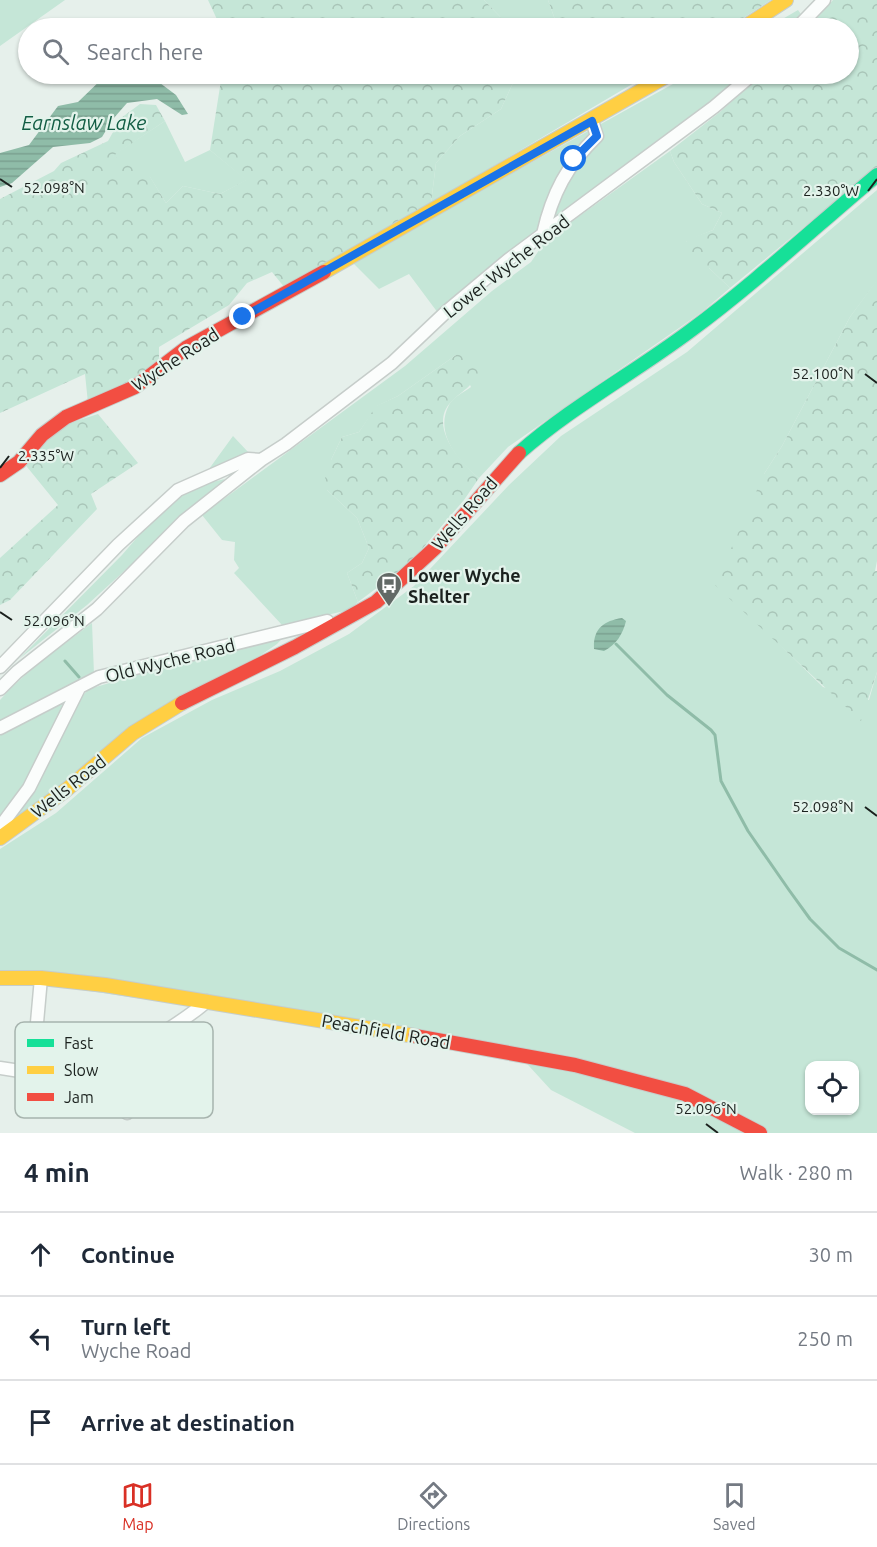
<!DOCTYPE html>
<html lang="en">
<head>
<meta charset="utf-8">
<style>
  :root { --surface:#fff; --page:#f6f6f7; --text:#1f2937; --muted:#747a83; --line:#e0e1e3; --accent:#d93025 }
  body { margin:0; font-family:Ubuntu,sans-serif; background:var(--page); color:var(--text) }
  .controls { position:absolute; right:18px; bottom:18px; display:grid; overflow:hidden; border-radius:12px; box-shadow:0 2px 4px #0004 }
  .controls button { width:54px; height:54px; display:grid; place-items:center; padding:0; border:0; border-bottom:2px solid var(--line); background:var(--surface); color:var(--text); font:30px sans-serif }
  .stop { position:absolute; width:18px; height:18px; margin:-14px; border:4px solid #1a73e8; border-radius:50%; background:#fff }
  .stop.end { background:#1a73e8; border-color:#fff; box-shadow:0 2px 6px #0008 }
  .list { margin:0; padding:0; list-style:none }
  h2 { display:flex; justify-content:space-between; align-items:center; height:78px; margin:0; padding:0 24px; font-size:26px }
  h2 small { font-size:20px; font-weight:400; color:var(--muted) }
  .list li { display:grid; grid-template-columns:39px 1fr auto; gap:18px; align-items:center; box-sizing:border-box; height:84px; padding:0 24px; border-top:2px solid var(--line) }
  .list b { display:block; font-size:22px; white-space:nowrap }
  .list p { margin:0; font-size:20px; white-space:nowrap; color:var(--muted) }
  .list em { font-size:20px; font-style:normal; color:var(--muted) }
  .icon { flex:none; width:33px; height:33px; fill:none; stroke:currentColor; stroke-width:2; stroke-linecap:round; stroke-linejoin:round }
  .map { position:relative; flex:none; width:877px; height:1133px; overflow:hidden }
  .search { position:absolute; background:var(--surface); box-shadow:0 2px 4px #0004; left:18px; right:18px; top:18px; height:66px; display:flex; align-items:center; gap:15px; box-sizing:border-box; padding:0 21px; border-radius:33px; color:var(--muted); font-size:22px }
  .sheet { height:330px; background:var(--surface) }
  nav { display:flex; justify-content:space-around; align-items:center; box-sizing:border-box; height:84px; border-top:2px solid var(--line); background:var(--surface); font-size:16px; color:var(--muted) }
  nav a { display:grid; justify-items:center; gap:3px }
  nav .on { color:var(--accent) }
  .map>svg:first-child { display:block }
</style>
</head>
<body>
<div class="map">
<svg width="877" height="1133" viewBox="0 0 877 1133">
  <defs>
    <pattern id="forest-crowns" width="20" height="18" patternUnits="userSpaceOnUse" patternTransform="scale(1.5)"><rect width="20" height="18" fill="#c5e6d7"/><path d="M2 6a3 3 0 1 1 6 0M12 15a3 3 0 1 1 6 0" fill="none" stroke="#a9c5b8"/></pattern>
    <pattern id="water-rules" width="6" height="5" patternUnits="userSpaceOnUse" patternTransform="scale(1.5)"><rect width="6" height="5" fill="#8fbca8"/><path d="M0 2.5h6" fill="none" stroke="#7ba190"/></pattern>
  </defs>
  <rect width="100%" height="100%" fill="#e6f0eb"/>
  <path fill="#c5e6d7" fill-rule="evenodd" d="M0 0H65L0 46Z
    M484 0H548L558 28H511Z
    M798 10 803 17 792 28H767Z
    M517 74H575L576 77 589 74H632L639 80 431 203 436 163 460 136 501 109Z
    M691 74H747L691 120 470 283 438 313 409 274 379 289 352 262Z
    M165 121 185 162 210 150 247 180 220 194 183 186 166 203 150 177 112 156Z
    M670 151 674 162 702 204 722 213 713 230 686 241 709 268 730 288 702 312 508 447 479 478C458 461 434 433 449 405 452 398 464 392 471 387L456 355 398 396 377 406 359 432 342 437 331 460 327 490 357 518 369 548 362 563 347 573 358 602 349 610 282 625 234 573 239 568 234 560 235 542 222 540 202 515 405 366 492 291 531 262 546 240Z
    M877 190V281L850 317 782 446 764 474 772 637 823 687 869 700 877 672V1133H635L551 1090 518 1054 0 978V849L56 813 142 738 212 700 280 671 349 634 414 586 509 485 561 436 687 352ZM810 1066H854V1110H810Z
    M233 436 249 453 209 469Z
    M225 479 87 605 19 659 122 555 178 490Z
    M92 623 94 674 0 726V700C26 670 61 647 92 623Z
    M290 630 277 644 2 831 31 793 83 695 89 689Z
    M65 702 26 786 0 821V735Z"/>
  <path fill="url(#forest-crowns)" d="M208 0H484L511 28H221Z
    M548 0H771L728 28H558Z
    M833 0H877V167L730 288 709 268 691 266 686 240 713 230 722 213 702 204 674 162 670 151 720 112 762 74H848V28H808Z
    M222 74H517L501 109 460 136 436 163 431 203 285 288 272 272 247 283 229 305 159 347V359L129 384 88 403 85 374 0 413V199L54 171 61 163 108 141 121 118 140 104 156 105 165 121 113 156 149 175 166 203 183 186 220 194 246 180 210 150Z
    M877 280V561L875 571H877V672L861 721 715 585 764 474 782 446 850 317Z
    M468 353 480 371C470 389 464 389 451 402 428 426 460 462 479 478L464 500 410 563 358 602 347 573 362 563 369 548 357 518 327 490 323 463 331 460 342 437 359 432 376 406 398 396 456 355Z
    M98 414 138 463 91 494 97 509 10 600 0 605V558L58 505 23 462 51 429Z"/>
  <path fill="url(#water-rules)" d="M107 74H155L160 83 176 95 188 114 182 115 157 99 127 103 113 119 102 137 90 143 53 147 12 183 0 187V153L29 145 58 106 78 102Z
    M622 618 626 621C623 634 616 645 604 651L594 649C593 629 603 621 622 618Z"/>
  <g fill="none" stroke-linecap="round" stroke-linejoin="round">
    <path stroke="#8fbca8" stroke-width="3" d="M616 644 667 695 711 730 715 735 721 781 748 831 789 890 810 919 839 948 877 970
      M65 661 79 677"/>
    <defs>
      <path id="street" d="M797 28 824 0
        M543 234C552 194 567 165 597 136L592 121
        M0 667 118 545 178 490 248 459 261 460 286 444 392 363 447 311 508 260 714 107 753 74
        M0 689 17 672 97 609 184 521 261 460
        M0 728 99 677 327 621
        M0 827 29 788 79 688
        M0 1068 20 1071 34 1056 41 978
        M127 1113 122 1068C145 1038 180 1026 207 1001"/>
      <path id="fast" d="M519 453C571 407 634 373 690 331 755 283 815 227 877 175"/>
      <path id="slow" d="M743 28 786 0
        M324 272 670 74
        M0 838 66 790 133 733 182 703
        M0 978H41L105 985 415 1036"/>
      <path id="jam" d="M0 475 19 462 42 435 66 417 135 387 186 348 324 272
        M182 703 295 647 376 602 435 548 519 453
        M415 1036 575 1065 685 1094 760 1133"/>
    </defs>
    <use href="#street" stroke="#c6cdca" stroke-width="15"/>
    <use href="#fast" stroke="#c6cdca" stroke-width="16"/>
    <use href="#slow" stroke="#c6cdca" stroke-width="16"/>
    <use href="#jam" stroke="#c6cdca" stroke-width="16"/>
    <use href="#street" stroke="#fbfdfc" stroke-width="12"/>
    <use href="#fast" stroke="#16e098" stroke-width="14"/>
    <use href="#slow" stroke="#ffcf43" stroke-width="14"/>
    <use href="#jam" stroke="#f24e42" stroke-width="14"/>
  </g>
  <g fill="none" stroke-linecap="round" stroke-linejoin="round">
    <path stroke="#1a73e8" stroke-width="8" d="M243 317 592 121 597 136 574 159"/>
  </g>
  <path fill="none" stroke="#1b211e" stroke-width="2" d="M0 179 12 187M868 191 877 179M865 374 877 383M0 468 9 456M0 612 12 620M865 807 877 816M706 1124 718 1133"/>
  <defs>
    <symbol id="bus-pin" viewBox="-11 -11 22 30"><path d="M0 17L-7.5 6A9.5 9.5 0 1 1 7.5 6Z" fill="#626966" stroke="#e3f3eb"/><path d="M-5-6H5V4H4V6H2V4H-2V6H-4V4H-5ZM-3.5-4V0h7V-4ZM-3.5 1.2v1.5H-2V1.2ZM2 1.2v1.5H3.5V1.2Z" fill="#fff"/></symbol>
  </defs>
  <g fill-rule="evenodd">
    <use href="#bus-pin" x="374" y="570" width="30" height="40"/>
  </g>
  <g text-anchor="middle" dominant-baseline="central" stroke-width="4.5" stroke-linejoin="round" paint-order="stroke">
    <g font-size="18" fill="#1b211e" stroke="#e3f3eb">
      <text transform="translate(506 266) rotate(-38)">Lower Wyche Road</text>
      <text transform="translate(175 359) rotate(-33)">Wyche Road</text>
      <text transform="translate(464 513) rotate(-49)">Wells Road</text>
      <text transform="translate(170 660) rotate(-14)">Old Wyche Road</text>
      <text transform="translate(68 786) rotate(-38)">Wells Road</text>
      <text transform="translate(386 1031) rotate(10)">Peachfield Road</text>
    </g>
    <g font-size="18" font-weight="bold" fill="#1b211e" stroke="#e3f3eb" text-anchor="start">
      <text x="408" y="575">Lower Wyche<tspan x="408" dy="21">Shelter</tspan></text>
    </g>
    <g font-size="20" font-style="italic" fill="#125d44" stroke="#e3f3eb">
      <text x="84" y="122">Earnslaw Lake</text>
    </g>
  </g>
  <rect x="15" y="1022" width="198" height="96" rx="9" fill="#e3f3eb" stroke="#a7b4ae" stroke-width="1.5"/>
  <rect x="27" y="1039" width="27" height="8" fill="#16e098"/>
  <rect x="27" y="1066" width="27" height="8" fill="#ffcf43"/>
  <rect x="27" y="1093" width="27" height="8" fill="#f24e42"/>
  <g font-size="16" fill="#1b211e">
    <text x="64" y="1049">Fast</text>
    <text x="64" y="1076">Slow</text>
    <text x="64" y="1103">Jam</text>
  </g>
  <g font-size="15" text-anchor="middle" fill="#1b211e" stroke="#e3f3eb" stroke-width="4.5" stroke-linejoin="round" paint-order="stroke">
    <text x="54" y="193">52.098°N</text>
    <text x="831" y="196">2.330°W</text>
    <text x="823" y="379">52.100°N</text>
    <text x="46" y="461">2.335°W</text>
    <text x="54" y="626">52.096°N</text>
    <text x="823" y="812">52.098°N</text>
    <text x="706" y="1114">52.096°N</text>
  </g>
</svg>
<div class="controls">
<button><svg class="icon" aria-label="locate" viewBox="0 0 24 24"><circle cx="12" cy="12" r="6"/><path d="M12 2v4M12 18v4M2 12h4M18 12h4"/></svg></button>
</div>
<div class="stop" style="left:574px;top:159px"></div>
<div class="stop end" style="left:243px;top:317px"></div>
<div class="search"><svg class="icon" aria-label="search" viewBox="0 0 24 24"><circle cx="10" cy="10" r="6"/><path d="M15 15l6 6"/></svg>Search here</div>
</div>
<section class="sheet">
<h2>4 min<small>Walk · 280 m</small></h2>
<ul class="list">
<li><svg class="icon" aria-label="ahead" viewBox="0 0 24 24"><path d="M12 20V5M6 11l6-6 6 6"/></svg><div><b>Continue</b></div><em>30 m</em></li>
<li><svg class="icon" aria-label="left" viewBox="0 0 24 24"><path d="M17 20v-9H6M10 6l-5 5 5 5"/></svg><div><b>Turn left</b><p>Wyche Road</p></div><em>250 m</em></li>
<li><svg class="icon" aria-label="arrive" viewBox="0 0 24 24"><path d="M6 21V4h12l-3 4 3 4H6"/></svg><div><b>Arrive at destination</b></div></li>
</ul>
</section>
<nav>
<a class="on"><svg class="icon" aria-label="map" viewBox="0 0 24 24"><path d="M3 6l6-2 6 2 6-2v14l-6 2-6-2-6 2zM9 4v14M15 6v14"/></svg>Map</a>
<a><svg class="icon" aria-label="directions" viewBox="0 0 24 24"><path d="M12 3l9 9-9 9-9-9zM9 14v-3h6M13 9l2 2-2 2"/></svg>Directions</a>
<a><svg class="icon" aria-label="saved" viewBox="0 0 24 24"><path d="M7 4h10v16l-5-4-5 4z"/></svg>Saved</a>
</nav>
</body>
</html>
